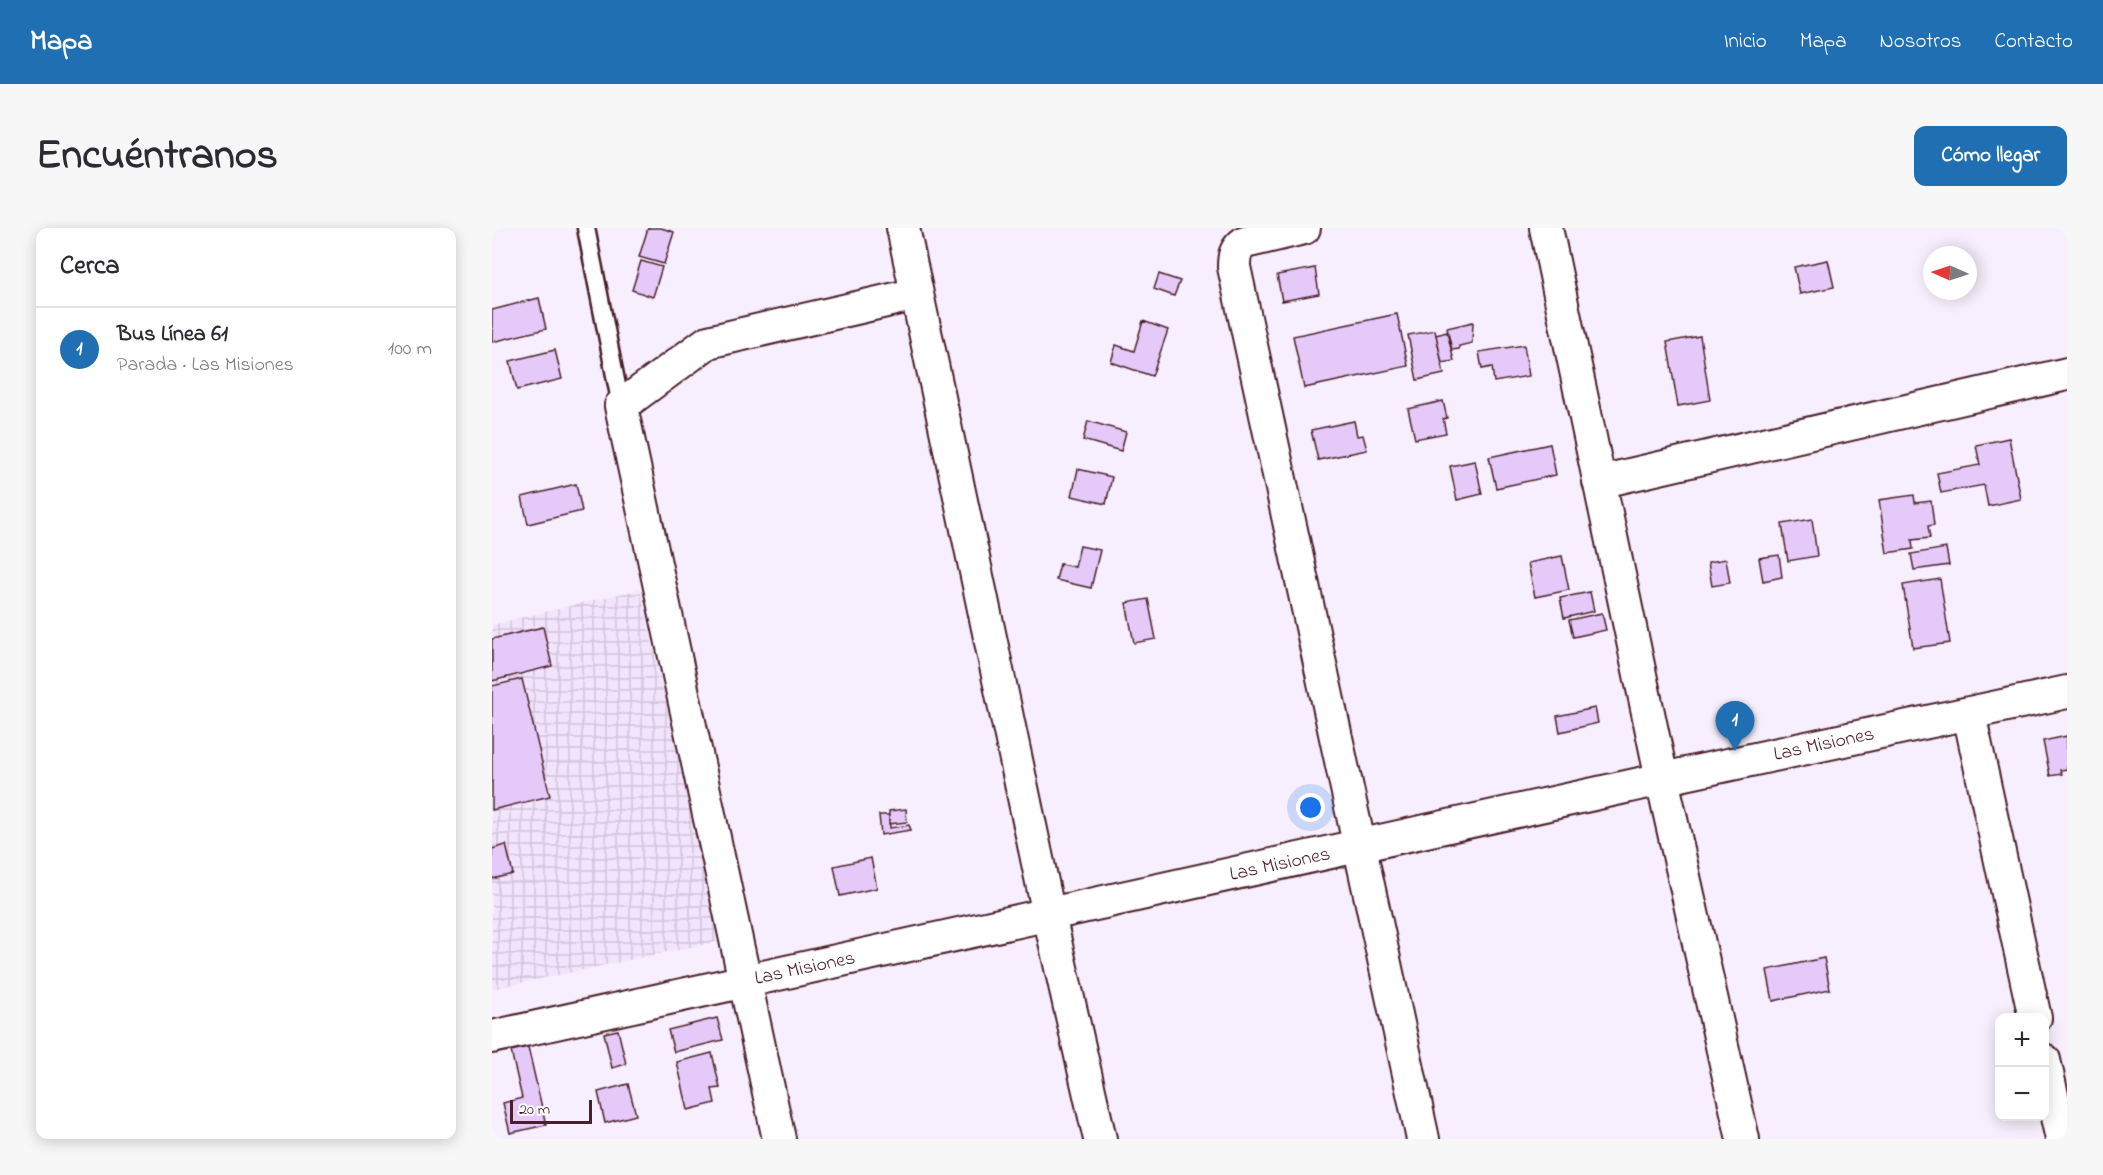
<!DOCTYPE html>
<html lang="es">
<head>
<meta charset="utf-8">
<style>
  :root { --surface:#fff; --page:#f7f7f7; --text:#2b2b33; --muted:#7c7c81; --line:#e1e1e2; --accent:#1f6fb2 }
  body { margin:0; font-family:"Indie Flower",sans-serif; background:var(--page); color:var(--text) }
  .controls { position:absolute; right:18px; bottom:18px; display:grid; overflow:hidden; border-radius:12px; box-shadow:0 3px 15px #0003 }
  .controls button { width:54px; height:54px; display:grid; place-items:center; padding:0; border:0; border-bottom:2px solid var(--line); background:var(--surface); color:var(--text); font:30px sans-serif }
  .compass { position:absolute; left:1431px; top:18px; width:54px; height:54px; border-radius:50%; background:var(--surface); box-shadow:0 3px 15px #0003; rotate:273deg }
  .scale { position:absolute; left:18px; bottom:15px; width:82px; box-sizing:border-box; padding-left:6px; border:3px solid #4a1f2b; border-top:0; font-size:16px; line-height:21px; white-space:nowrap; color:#4a1f2b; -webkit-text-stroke:4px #fff; paint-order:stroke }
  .you { position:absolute; left:819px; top:580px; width:21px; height:21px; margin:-15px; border:4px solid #fff; border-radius:50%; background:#1a73e8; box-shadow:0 0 0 9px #1a73e833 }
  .badge { display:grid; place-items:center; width:39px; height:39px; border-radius:50%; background:var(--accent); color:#fff; font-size:20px; font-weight:700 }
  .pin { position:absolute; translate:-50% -50px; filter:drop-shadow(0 2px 3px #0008) }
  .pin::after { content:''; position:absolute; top:32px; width:21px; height:18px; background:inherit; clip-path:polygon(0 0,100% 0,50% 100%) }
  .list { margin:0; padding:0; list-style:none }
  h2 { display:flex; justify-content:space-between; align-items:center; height:78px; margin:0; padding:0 24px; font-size:26px }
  h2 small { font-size:20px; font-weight:400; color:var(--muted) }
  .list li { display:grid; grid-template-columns:39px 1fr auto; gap:18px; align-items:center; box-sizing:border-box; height:84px; padding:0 24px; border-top:2px solid var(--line) }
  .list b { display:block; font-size:22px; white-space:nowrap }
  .list p { margin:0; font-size:20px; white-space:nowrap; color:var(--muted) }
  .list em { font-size:20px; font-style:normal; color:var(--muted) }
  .map { position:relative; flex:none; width:1575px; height:911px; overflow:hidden; border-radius:12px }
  header { display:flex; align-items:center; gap:36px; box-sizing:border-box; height:84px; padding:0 30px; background:var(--accent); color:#fff }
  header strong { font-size:28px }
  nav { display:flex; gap:33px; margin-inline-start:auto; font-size:21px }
  .intro { display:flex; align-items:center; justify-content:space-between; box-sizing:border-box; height:144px; padding:0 36px }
  h1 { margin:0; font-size:42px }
  .button { padding:15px 27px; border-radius:12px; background:var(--accent); color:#fff; font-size:21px; font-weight:700 }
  main { display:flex; gap:36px; padding:0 36px }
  aside { flex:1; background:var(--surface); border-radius:12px; box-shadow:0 3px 15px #0003 }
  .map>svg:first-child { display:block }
</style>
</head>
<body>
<header>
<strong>Mapa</strong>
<nav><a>Inicio</a><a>Mapa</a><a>Nosotros</a><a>Contacto</a></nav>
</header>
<div class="intro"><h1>Encuéntranos</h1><a class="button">Cómo llegar</a></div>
<main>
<aside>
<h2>Cerca<small></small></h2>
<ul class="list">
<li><span class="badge">1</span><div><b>Bus Línea 61</b><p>Parada · Las Misiones</p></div><em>100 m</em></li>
</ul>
</aside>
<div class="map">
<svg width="1575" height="911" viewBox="0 0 1575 911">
  <defs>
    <pattern id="industrial-grid" width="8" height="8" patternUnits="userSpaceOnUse" patternTransform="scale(1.5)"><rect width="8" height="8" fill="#f2e4fc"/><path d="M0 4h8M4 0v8" fill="none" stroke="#d1c3d8"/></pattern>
  </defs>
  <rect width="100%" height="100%" fill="#f7effd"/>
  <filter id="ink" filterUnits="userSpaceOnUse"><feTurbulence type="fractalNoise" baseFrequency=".0167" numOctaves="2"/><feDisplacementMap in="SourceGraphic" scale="12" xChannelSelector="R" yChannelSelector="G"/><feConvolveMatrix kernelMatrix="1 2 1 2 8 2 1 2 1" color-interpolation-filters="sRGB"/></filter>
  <g filter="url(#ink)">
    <path fill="url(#industrial-grid)" d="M148 361 228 713 0 761V397Z"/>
    <path fill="#e5caf9" stroke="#4a1f2b" stroke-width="1.5" d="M156 0H169L182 4 172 36 147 29Z
      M1336 32 1342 59 1308 66 1302 39Z
      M149 33 170 39 161 69 140 62Z
      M823 40 827 66 790 73 785 47Z
      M667 46 688 53 682 68 662 61Z
      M47 70 54 101 0 114V82Z
      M905 86 916 138 812 160 801 108Z
      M651 93 676 102 660 148 619 134 624 117 642 123Z
      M981 94 980 115 967 118V121L960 122 955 100Z
      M943 102 952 146 925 152 916 107Z
      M955 104 962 133 950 135 944 107Z
      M1208 108 1218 172 1186 178 1175 114Z
      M1032 117 1037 148 1002 154 1000 139 990 141 987 124Z
      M63 122 70 151 25 162 18 133Z
      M951 173 955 190 951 191 954 205 923 211 916 181Z
      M596 193 634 204 629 223 591 212Z
      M862 193 865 208 871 207 875 222 826 232 819 202Z
      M1517 210 1529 271 1496 278 1492 257 1449 265 1445 245 1488 237 1484 217Z
      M1058 216 1064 247 1004 260 997 229Z
      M983 233 990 266 965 272 958 238Z
      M586 241 620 249 614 276 580 268Z
      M84 256 90 283 36 296 30 269Z
      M1422 267 1423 275 1439 273 1442 297 1436 298 1438 310 1420 312 1421 321 1395 325 1387 272Z
      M1320 291 1325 328 1296 333 1290 296Z
      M588 318 608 322 599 360 564 352 568 336 583 339Z
      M1454 320 1457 337 1422 342 1419 326Z
      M1287 327 1290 349 1271 353 1267 330Z
      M1070 328 1077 362 1043 369 1036 335Z
      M1234 331 1238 355 1220 358 1216 334Z
      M1448 351 1458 415 1421 420 1411 357Z
      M1098 364 1102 383 1072 390 1068 370Z
      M656 371 664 411 642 415 634 375Z
      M1110 385 1114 402 1081 409 1077 392Z
      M51 399 60 438 0 453V411Z
      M30 451 58 568 0 582V458Z
      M1103 480 1106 495 1068 504 1065 488Z
      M1575 508V541L1568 542 1570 546 1558 548 1551 513Z
      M414 581 415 594 397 596V583Z
      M387 587H397L398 600 417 597 419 602 389 607Z
      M14 617 21 646 0 651V621Z
      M379 630 385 660 348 668 342 638Z
      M1332 730 1338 761 1281 773 1275 742Z
      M225 790 231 812 182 824 176 802Z
      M126 802 134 836 120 840 112 805Z
      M36 819 54 897 18 905 11 875 30 870 19 823Z
      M220 825 228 860 220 861 223 875 196 882 185 834Z
      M136 856 144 887 113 895 106 864Z"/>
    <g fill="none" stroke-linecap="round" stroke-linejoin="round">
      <defs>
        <path id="service" d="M94 0 129 178"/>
        <path id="minor" d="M411 0 557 687 608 911
          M812 0 753 14C743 21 742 28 742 39L931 911
          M1054 0 1170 551 1251 911
          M1107 254 1575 146
          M1477 486 1543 790
          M0 809 1170 551 1575 464
          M1552 832 1570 911
          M287 911 129 178 216 114 425 66"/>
      </defs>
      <use href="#service" stroke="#4a1f2b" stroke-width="21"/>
      <use href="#minor" stroke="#4a1f2b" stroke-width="36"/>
      <use href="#service" stroke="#fff" stroke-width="16"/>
      <use href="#minor" stroke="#fff" stroke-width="32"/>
    </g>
  </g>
  <g text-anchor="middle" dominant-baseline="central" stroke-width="5" stroke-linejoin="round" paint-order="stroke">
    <g font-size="20" fill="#4a1f2b" stroke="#fff">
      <text transform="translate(1332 517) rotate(-12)">Las Misiones</text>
      <text transform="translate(788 637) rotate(-12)">Las Misiones</text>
      <text transform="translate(313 741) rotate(-12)">Las Misiones</text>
    </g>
  </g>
</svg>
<div class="controls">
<button>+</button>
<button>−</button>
</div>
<svg class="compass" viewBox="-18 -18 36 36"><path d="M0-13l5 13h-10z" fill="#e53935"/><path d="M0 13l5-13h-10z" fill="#7c7c81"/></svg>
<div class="scale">20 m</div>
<div class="you"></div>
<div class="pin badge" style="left:1243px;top:523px">1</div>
</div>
</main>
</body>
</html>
